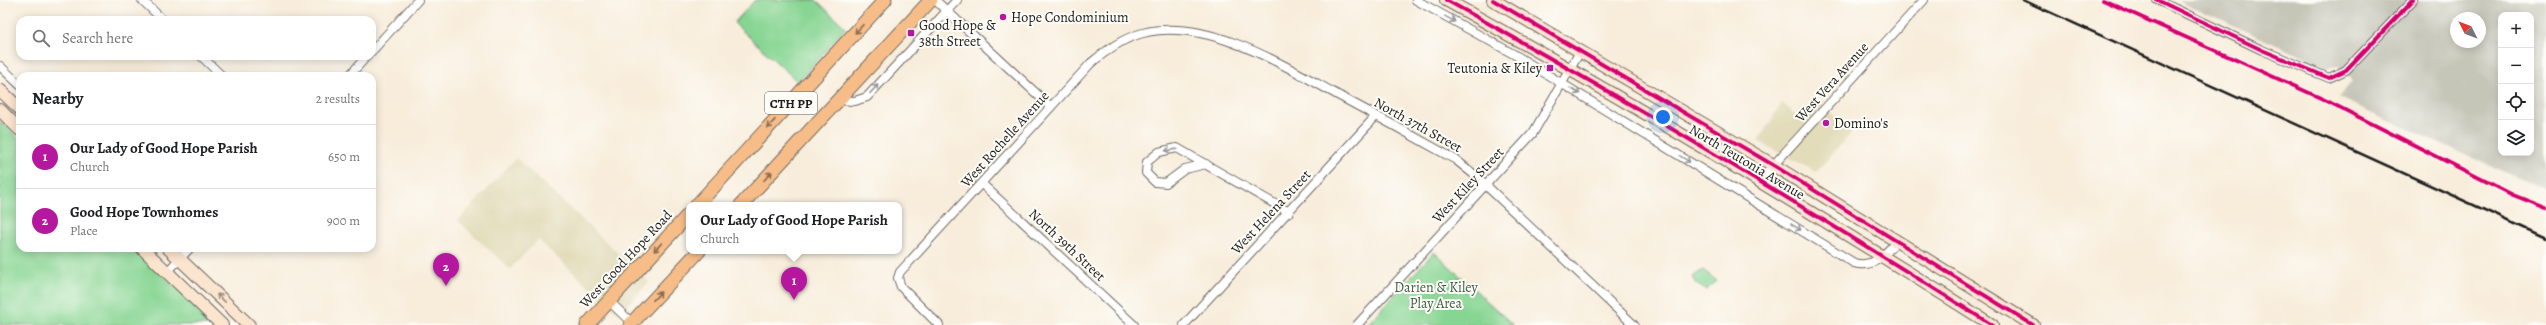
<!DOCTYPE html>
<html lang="en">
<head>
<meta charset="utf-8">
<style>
  :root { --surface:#fff; --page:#f2f2f2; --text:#202124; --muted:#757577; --line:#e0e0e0; --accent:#b5179e }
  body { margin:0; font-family:Alegreya,serif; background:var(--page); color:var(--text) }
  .controls { position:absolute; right:12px; top:12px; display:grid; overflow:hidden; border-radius:8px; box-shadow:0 2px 10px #0003 }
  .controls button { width:36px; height:36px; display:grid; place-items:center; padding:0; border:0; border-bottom:1px solid var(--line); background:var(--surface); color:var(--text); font:20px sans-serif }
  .compass { position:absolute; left:2450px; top:12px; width:36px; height:36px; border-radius:50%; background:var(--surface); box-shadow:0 2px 10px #0003; rotate:312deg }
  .you { position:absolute; left:1663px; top:117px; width:14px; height:14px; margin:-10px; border:3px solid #fff; border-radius:50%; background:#1a73e8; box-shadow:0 0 0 6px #1a73e833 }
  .badge { display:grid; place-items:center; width:26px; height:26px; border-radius:50%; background:var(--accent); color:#fff; font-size:13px; font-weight:700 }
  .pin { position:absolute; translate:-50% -33px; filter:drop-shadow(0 1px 2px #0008) }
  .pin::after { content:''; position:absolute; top:21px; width:14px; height:12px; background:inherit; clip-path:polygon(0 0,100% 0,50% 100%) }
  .popup { position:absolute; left:686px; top:202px; width:216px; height:52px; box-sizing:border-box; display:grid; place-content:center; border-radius:8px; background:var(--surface); filter:drop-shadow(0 1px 3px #0005); font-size:13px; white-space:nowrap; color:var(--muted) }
  .popup b { font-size:15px; color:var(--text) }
  .popup::after { content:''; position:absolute; left:50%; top:100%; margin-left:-8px; border:8px solid transparent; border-top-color:var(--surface) }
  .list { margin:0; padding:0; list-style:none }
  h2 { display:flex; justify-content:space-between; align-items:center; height:52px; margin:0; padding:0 16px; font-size:17px }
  h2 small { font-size:13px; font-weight:400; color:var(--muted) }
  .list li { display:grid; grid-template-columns:26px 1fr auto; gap:12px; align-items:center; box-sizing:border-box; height:64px; padding:0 16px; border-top:1px solid var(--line) }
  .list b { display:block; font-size:15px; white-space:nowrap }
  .list p { margin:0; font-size:13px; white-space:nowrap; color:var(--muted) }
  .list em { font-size:13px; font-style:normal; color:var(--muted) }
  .icon { flex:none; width:22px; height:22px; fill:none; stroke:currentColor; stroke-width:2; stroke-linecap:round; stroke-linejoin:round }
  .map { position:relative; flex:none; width:2546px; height:325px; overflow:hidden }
  .search { position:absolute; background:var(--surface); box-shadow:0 2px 10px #0003; left:16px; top:16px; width:360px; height:44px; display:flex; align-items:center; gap:10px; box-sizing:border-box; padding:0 14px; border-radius:12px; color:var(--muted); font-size:15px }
  .panel { position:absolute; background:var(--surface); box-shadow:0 2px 10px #0003; left:16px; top:72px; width:360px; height:180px; border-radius:12px }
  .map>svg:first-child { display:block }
</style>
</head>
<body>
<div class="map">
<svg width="2546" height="325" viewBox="0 0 2546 325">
  <rect width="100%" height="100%" fill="#fdfcf7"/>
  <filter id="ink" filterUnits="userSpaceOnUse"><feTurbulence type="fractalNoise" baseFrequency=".025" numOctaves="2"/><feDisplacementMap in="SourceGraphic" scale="8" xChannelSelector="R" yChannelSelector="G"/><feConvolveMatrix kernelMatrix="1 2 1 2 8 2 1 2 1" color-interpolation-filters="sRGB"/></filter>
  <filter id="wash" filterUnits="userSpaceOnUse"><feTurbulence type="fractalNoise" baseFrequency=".012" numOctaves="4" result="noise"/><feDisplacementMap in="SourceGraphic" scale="16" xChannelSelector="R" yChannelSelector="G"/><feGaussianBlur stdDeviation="0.9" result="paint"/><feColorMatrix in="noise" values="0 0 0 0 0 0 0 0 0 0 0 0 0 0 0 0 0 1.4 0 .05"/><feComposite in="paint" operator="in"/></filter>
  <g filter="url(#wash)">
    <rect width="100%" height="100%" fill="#f8eddb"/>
    <path fill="#e2dcba" d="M1782 103 1803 121 1821 103 1852 133 1816 172 1758 141Z
      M516 158 649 282 619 314 538 240 510 269 458 221Z"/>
    <path fill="#c5c5b8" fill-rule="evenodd" d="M2178 0H2546V190L2339 98 2352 81 2338 66 2327 68ZM2501 15H2531V153H2501ZM2456 18H2480V42H2456Z"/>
    <path fill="#87d593" stroke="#527858" d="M755 0H816L846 28 798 82 734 23Z
      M0 121 20 140V248H134L215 325H0Z
      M1434 252 1513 325H1367Z
      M1703 270 1717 281 1706 290 1696 284 1692 277Z"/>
  </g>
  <g filter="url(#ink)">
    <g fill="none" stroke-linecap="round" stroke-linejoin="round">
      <defs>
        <path id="minor" d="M142 0 163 20
          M935 0 1051 107
          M1416 0 1517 56 1854 263C1874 269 1885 254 1898 240
          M2157 0 2262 50 2329 78 2346 70 2413 0
          M372 51 418 0
          M201 56 222 76
          M0 66 20 85
          M349 76 367 56
          M838 100 855 101 867 97 957 0
          M1206 164 1185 169 1166 183 1155 182 1146 173 1147 162 1159 152 1177 148 1289 212
          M1758 182 1924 0
          M982 184 1134 325
          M167 272 190 248
          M609 301 634 325
          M939 325 901 287 898 278 900 272 1091 63C1107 50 1123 38 1143 33 1207 17 1283 65 1336 94 1377 116 1417 138 1456 160L1476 176 1634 325
          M1184 325 1376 116
          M1357 325 1533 133 1581 50"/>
        <path id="secondary" d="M1446 0C1632 102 1813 212 1992 325
          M1493 0 1773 165 2033 325
          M0 90 20 109
          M0 110 20 130
          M142 248 222 325
          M168 248 249 325"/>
        <path id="primary" d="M697 205 885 0
          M741 205 931 0
          M587 325 689 214
          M630 325 699 251"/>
      </defs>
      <use href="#minor" stroke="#69655f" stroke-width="10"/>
      <use href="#secondary" stroke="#69655f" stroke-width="14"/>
      <use href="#primary" stroke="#69655f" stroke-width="15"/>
      <use href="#minor" stroke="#fff" stroke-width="8"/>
      <use href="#secondary" stroke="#fce5cf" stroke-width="12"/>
      <use href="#primary" stroke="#f7bd88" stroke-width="13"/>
      <path stroke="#1c1c1c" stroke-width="2.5" d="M2023 0 2546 238"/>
      <defs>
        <path id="cycleway" d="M1446 0C1632 102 1813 212 1992 325
          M1493 0 1773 165 2033 325
          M2103 0 2325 100 2513 195 2546 208
          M2157 0 2262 50 2329 78 2346 70 2413 0"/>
      </defs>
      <use href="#cycleway" stroke="#fdfcf7" stroke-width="6"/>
      <use href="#cycleway" stroke="#d6006c" stroke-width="4"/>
    </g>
    <defs><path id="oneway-shaft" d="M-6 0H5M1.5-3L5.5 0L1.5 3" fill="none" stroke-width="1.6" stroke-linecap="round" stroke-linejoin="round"/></defs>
    <g stroke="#999">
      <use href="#oneway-shaft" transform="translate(1450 19) rotate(29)"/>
      <use href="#oneway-shaft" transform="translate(874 89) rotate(-47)"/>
      <use href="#oneway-shaft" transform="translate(1575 91) rotate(31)"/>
      <use href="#oneway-shaft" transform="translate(1171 150) rotate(172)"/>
      <use href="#oneway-shaft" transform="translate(1685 159) rotate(31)"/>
      <use href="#oneway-shaft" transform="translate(1796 227) rotate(31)"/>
    </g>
    <g stroke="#8a6c52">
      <use href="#oneway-shaft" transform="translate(859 29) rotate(133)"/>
      <use href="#oneway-shaft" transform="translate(771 124) rotate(133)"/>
      <use href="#oneway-shaft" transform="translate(768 176) rotate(-47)"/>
      <use href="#oneway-shaft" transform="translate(658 247) rotate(133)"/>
      <use href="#oneway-shaft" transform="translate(657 296) rotate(-47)"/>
    </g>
    <use stroke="#978b7e" href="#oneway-shaft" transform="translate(221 298) rotate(-136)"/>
  </g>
  <g fill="#b5179e" stroke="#fdfcf7" stroke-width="1.5">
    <circle cx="1003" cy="17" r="4"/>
    <rect x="907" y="29" width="8" height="8" rx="2"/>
    <rect x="1546" y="64" width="8" height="8" rx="2"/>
    <circle cx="1826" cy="123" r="4"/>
  </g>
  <g text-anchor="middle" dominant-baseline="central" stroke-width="4" stroke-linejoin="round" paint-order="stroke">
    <rect fill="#fdfcf7" stroke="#605f5e" stroke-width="1" x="765" y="92" width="52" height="22" rx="3"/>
    <g font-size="13" font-weight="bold" fill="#1c1c1c">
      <text x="791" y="103">CTH PP</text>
    </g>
    <g font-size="14" fill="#1c1c1c" stroke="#fdfcf7" text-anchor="start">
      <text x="1011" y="17">Hope Condominium</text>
      <text x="919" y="25">Good Hope &amp;<tspan x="919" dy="16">38th Street</tspan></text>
      <text x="1542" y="68" text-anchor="end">Teutonia &amp; Kiley</text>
      <text x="1834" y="123">Domino's</text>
    </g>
    <g font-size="14" fill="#1c1c1c" stroke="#fdfcf7">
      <text transform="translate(1832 82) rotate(-48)">West Vera Avenue</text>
      <text transform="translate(1418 125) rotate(29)">North 37th Street</text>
      <text transform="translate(1005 139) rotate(-48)">West Rochelle Avenue</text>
      <text transform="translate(1747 162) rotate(31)">North Teutonia Avenue</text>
      <text transform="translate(1468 185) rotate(-47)">West Kiley Street</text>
      <text transform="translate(1271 212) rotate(-47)">West Helena Street</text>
      <text transform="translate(1067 245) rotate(43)">North 39th Street</text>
      <text transform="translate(626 259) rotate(-47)">West Good Hope Road</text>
    </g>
    <g font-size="14" fill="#415d46" stroke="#fdfcf7">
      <text x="1436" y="287">Darien &amp; Kiley<tspan x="1436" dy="16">Play Area</tspan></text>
    </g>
  </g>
</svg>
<div class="controls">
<button>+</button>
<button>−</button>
<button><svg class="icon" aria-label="locate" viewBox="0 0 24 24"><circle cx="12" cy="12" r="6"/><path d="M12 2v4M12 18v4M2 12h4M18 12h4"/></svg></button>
<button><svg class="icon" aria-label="layers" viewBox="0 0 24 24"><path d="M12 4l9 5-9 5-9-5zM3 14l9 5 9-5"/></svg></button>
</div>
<svg class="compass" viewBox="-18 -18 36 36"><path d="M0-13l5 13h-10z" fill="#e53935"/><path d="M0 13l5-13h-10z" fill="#757577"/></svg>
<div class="you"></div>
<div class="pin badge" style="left:794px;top:300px">1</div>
<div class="popup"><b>Our Lady of Good Hope Parish</b>Church</div>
<div class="pin badge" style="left:446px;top:286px">2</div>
<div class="search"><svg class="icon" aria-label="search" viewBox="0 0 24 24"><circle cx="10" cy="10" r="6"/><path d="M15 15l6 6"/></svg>Search here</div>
<section class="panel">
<h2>Nearby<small>2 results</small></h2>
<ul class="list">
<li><span class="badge">1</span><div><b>Our Lady of Good Hope Parish</b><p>Church</p></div><em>650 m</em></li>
<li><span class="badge">2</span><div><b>Good Hope Townhomes</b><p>Place</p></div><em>900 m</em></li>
</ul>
</section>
</div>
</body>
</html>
